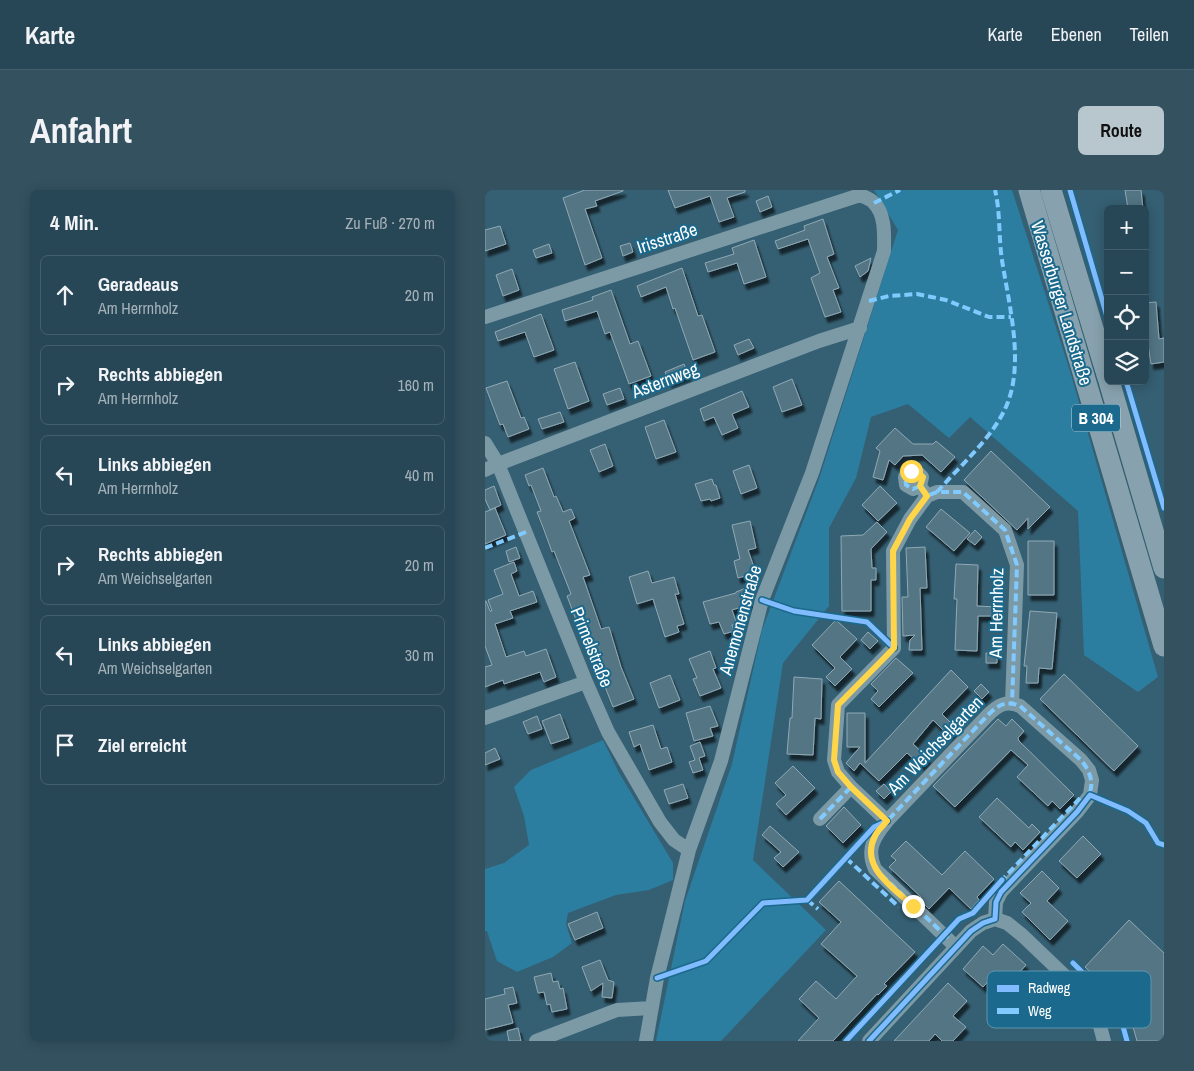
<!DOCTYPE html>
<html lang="de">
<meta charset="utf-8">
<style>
body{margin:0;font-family:"Archivo Narrow",sans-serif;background:#345160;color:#f1f3f6}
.controls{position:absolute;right:15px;top:15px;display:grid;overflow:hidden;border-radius:8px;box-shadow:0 2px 12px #0003}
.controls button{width:45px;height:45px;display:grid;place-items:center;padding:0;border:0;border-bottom:1px solid #445f6c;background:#284756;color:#f1f3f6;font:25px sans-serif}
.stop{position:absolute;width:15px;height:15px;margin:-11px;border:4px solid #ffd54a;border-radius:50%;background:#fff}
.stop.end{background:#ffd54a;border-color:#fff;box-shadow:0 1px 5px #0008}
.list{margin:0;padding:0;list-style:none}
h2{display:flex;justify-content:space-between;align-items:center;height:65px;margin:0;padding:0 20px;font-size:21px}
h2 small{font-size:16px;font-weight:400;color:#a5b2b9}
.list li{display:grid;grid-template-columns:32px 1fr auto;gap:15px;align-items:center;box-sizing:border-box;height:80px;margin:0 10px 10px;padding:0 10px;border:1px solid #445f6c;border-radius:8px}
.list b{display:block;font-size:19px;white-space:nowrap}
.list p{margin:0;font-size:16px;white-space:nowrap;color:#a5b2b9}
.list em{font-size:16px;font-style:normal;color:#a5b2b9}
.icon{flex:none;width:28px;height:28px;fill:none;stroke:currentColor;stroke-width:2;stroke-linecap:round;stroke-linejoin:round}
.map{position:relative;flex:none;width:679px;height:851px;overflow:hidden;border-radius:8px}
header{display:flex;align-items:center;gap:30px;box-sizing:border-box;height:70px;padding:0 25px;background:#284756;border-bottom:1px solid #445f6c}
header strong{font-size:24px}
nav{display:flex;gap:28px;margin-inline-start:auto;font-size:18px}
.intro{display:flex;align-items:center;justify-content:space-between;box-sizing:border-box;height:120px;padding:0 30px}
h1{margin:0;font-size:35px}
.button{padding:12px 22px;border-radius:8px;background:#b8c7ce;color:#111;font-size:18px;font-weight:700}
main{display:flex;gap:30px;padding:0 30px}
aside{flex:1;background:#284756;border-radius:8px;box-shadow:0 2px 12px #0003}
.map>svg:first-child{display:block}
</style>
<header>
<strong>Karte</strong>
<nav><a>Karte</a><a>Ebenen</a><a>Teilen</a></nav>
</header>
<div class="intro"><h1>Anfahrt</h1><a class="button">Route</a></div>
<main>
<aside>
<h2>4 Min.<small>Zu Fuß · 270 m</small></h2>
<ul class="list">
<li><svg class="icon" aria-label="ahead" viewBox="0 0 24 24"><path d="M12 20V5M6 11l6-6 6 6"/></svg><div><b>Geradeaus</b><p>Am Herrnholz</p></div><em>20 m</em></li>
<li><svg class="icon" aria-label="right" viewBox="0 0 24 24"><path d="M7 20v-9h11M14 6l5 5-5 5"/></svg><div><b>Rechts abbiegen</b><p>Am Herrnholz</p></div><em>160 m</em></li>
<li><svg class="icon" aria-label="left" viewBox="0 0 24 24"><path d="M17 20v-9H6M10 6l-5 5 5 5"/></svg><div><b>Links abbiegen</b><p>Am Herrnholz</p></div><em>40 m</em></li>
<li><svg class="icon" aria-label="right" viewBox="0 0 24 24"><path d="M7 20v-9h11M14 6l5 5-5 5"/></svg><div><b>Rechts abbiegen</b><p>Am Weichselgarten</p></div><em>20 m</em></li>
<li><svg class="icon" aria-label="left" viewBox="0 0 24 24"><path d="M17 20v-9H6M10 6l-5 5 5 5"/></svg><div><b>Links abbiegen</b><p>Am Weichselgarten</p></div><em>30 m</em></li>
<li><svg class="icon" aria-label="arrive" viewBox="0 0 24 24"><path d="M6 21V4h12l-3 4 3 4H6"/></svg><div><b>Ziel erreicht</b></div></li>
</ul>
</aside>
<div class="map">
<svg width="679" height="851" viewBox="0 0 679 851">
<defs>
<filter id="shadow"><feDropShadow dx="3" dy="5.5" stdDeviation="1" flood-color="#0009"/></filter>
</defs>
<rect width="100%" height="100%" fill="#355f72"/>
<path fill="#2c7ea1" d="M389,0H527L585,181L673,487L653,502L599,465L593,321L485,227L464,248L423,214L386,227L371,288L344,338V416L298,473L268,670L341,740L236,851H171L200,711L247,574L277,440L334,289L413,40Z
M118,550L133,581L188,673V690L164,700L131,705L83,723L81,734L87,753L68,767L32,782L12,771L2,741H0V679L19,673L44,655L39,626L29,597L46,580Z"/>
<path fill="#537584" stroke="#90a9b5" filter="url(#shadow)" d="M100,0H138V1L110,11L112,16L100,19L117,68L100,75L78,8Z
M183,0H260V2L242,8L249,27L234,32L225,6L190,18Z
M640,0H656L658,19H643Z
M283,6L287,17L275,22L271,11Z
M338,29L349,64L342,67L354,98L348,100L356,122L340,127L326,88L335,83L323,49L293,59L290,51L320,40L319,36Z
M15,36L21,54L0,61V40Z
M269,50L281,87L259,94L252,73L223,82L220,73L249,64L247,58Z
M145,53L148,62L138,66L135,56Z
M64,54L67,63L51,68L48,60Z
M386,68L383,81L375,87L370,76Z
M197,78L213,126L217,125L230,162L208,170L190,118L188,119L181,97L156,107L152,96Z
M27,79L34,100L18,106L11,85Z
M126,100L145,154L153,151L166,186L144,194L125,142L120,144L112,121L80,131L77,120L108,110L107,107Z
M671,112L674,149L679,148V172L666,174L660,135V113Z
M56,124L69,160L49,167L40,142L13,151L10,142Z
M264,149L269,158L253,165L249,155Z
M90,172L104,211L83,219L69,179Z
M199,174L203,185L184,192L180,182Z
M307,189L317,215L297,222L288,197Z
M22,191L36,228L39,227L44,239L23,247L18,234L15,235L1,198Z
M135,198L139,209L122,215L118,204Z
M257,201L264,217L247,224L253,238L237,245L229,227L219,231L215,219Z
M75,222L79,232L57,239L53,229Z
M179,230L191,262L171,269L160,237Z
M410,238L428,254H448L451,251L470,267L456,282L437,265L418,266L410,275L404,270L398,290L388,287L395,261L391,258Z
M120,254L128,276L114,282L105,260Z
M506,261L565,317L543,339V328L532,340L479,290Z
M264,275L272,298L256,304L248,281Z
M58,278L69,307L71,306L78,322L86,319L90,328L84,331L105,385L98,387L116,439L124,437L136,477L149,509L128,517L113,479L98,428L91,430L82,406L86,404L69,361L67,362L59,340L52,322L56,321L46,295L44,296L40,285Z
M227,289L229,295H231L235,308L226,311L225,309L216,311L210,294Z
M9,296L16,315L5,320L0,309V300Z
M395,296L412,313L393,331L377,315Z
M10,318L21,345L0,354V322Z
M456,319L485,343L469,361L441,337Z
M265,331L271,358L263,360L271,383L253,388L249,371L255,369L247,335Z
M392,332L402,342L386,359L387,378H391V390H386V421H357L356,346L378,345Z
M490,340L497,347L490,355L482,349Z
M543,351H569V405H543Z
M31,357L35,368L24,372L21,361Z
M440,357L442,398H435L437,460H424L425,450L430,445L418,446L417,407H423L421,358Z
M29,372L32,381L26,384L34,406L48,401L52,412L25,421L28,428L10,434L21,467L39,461L41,466L61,459L71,487L59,492L55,482L19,494L18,490L0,497V477L7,475L0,456V411H1L5,421H7L3,410L18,404L9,380Z
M471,374L493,375L492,416L512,417V426H493L492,461L470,460L472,409H469Z
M163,381L167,393L189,387L194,404H190L199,434L192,436L194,442L180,447L168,409L152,414L144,387Z
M261,398L266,414L247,420L252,434L247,435L249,441L239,444L234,432L225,434L218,412L251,403V402Z
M545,421L572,423L567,479L554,478L553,493H541L542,476H539Z
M351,430L372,449L355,467L367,479L350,496L341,487L350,478L327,455Z
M383,442L393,451L385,459L376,450Z
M225,461L231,478L228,479L236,498L215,506L208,489L212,488L204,469Z
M501,463L512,464V473H501Z
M411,468L428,483L394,517L386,509L393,501L386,494Z
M466,480L483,497L457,524L471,538L463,545L448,530L428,554L443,568L436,575L422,563L394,591L375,573L369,581L361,573L375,557H362V523H380V573Z
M579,484L653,556L629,581L555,509Z
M185,485L195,510L174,518L165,493Z
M309,487L337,489L336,529L330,528L328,565L302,564L305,528H307Z
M496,494L504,502L497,509L489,501Z
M225,516L233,536L225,538L228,546L209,551L201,523Z
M75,524L84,548L66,554L57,531Z
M52,526L57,539L43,544L38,532Z
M513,529L521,536L527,529L539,541L533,548L534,551L589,605L575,619L567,611L563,616L532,587L543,575L526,560L470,617L448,596Z
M168,535L176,559L182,557L187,572L164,580L155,554L149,557L144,542Z
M215,552L220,566L214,568L218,580L208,583L204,572L210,570L205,556Z
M10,558L15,569L0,575V563Z
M308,576L330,598L301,625L291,614L301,605L290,593Z
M198,594L203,608L184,614L179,600Z
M399,594L406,602L399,609L391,601Z
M512,608L544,638L547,634L555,642L538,660L530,652L526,657L494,627Z
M359,617L376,635L358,653L341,636Z
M285,636L314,662L298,677L289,668L296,662L277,645Z
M598,646L616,664L592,688L574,671Z
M421,651L457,685L480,661L509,689L492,707L494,710L486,719L464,698L444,719L434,709L436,707L404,677L411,670L406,666Z
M557,681L574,698L562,711L583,731L565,750L537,722L546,713L535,703Z
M354,691L430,762L399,794L402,796L393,805L392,804L348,851H313L334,828L314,809L331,791L351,809L372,786L336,754L356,732L334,712Z
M112,722L118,738L90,750L83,734Z
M644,730L679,763V851H652L644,823L636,810L600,777Z
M518,754L541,775L523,795L510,784L498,797L478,779L498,756L508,765Z
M115,770L123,790L129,792L127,808L117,807L118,793L106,801L97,777Z
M66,783L68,792L73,791L75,799L78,798L82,819L67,822L65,814L62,815L59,802L53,803L49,787Z
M463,793L482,811L468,826L481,837L468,851H457L450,844L444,851H409Z
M28,797L32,813L23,815L28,833L0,840V809L20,804L19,799Z
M33,838L36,851H24L22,841Z"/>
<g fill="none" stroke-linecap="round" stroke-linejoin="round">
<path stroke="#7c9aa6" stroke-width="14" d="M0,127L375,5C379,7 386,9 389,13C401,25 399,46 399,61L327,283L277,410L236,571L204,660L172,788L161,851
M0,253L13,274L101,492L123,542L175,632L189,650L204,660
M0,280L13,274L334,151L375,138
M435,296L428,299L421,295L420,287L426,281L432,282L437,287L435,296L442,306
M0,528L101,492
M335,629L366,597
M402,631L366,597L353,582L349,570L353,515L409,458L408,361L425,329L442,306L452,302H478L520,340L532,375L527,513
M471,757L390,679C381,659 389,647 402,631L503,525C513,515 521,510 535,516L596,570L604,580L607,590L605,605L592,622L516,702L511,712L510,729
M51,851L132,820L166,818
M384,851L486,741L498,733L510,729L522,733L537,745L602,807L613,829L619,851"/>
<path stroke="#87a2ae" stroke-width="21" d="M544,0L679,456
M566,0L623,188
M624,191L679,378"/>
<path stroke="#80caff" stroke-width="4" stroke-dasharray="8 4" stroke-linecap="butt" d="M389,13L415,0
M384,111L404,106L432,104L461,110L504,127H526
M435,296L428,299L421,295L420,287L426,281L432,282L437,287L435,296L442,306
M452,302C474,277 506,249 520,219C540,177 525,120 518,76C513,51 516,24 510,0
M0,358L41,342
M335,629L366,597
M400,632L402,631L366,597L353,582L349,570L353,515L409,458L408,361L425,329L442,306L452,302H478L520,340L532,375L527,513
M361,668L414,717
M515,692L596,607
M322,710L333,719
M463,748L390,679C381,659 389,647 402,631L503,525C513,515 521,510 535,516L596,570C605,581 610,593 603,607"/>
<g stroke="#1b698c" stroke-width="8">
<path id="cycleway" d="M585,0L623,130
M641,191L679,318
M277,410L309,421L382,432L409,458
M588,773L633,818L642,851
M172,788L221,771L278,713L322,710L389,637L402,631
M361,851L474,729L488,723L517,690
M384,851L486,741L498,733L510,729L511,712L516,702L592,622L605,605L643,621L661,633L673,653L679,655"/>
</g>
<use href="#cycleway" stroke="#80bcff" stroke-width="5"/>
</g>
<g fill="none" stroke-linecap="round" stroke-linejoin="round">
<path stroke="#ffd54a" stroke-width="6" d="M426,281L432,282L438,287L435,296L442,306L425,329L408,361L409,458L353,515L349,570L353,582L366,597L402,631C398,636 392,641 390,646C374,677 409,698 428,716"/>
</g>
<g text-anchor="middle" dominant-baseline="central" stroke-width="4" stroke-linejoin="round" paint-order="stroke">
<rect fill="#1b698c" stroke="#bbd2dc" stroke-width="1" x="587" y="214.5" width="48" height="27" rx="4"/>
<g font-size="16" font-weight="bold" fill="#fff">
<text x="611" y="228">B 304</text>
</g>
<g font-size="18" fill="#fff" stroke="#1b698c">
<text transform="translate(182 48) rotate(-18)">Irisstraße</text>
<text transform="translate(577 113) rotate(73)">Wasserburger Landstraße</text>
<text transform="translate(180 190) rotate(-21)">Asternweg</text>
<text transform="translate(511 423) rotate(-89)">Am Herrnholz</text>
<text transform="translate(255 430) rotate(-74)">Anemonenstraße</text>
<text transform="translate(107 457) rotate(68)">Primelstraße</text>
<text transform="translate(450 555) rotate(-46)">Am Weichselgarten</text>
</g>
</g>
<rect x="502" y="781" width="164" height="57" rx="8" fill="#1b698c" stroke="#5f96ae" stroke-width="1"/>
<rect x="512" y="795" width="22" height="7" fill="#80bcff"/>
<rect x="512" y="818" width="22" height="6" fill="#80caff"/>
<g font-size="14" fill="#fff">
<text x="543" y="803">Radweg</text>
<text x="543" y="826">Weg</text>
</g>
</svg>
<div class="controls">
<button>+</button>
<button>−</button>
<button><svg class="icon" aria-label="locate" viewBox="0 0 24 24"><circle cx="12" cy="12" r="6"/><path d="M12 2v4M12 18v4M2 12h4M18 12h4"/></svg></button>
<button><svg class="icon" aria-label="layers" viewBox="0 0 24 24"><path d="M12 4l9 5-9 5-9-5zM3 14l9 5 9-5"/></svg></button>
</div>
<div class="stop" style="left:426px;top:281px"></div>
<div class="stop end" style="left:428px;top:716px"></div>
</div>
</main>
